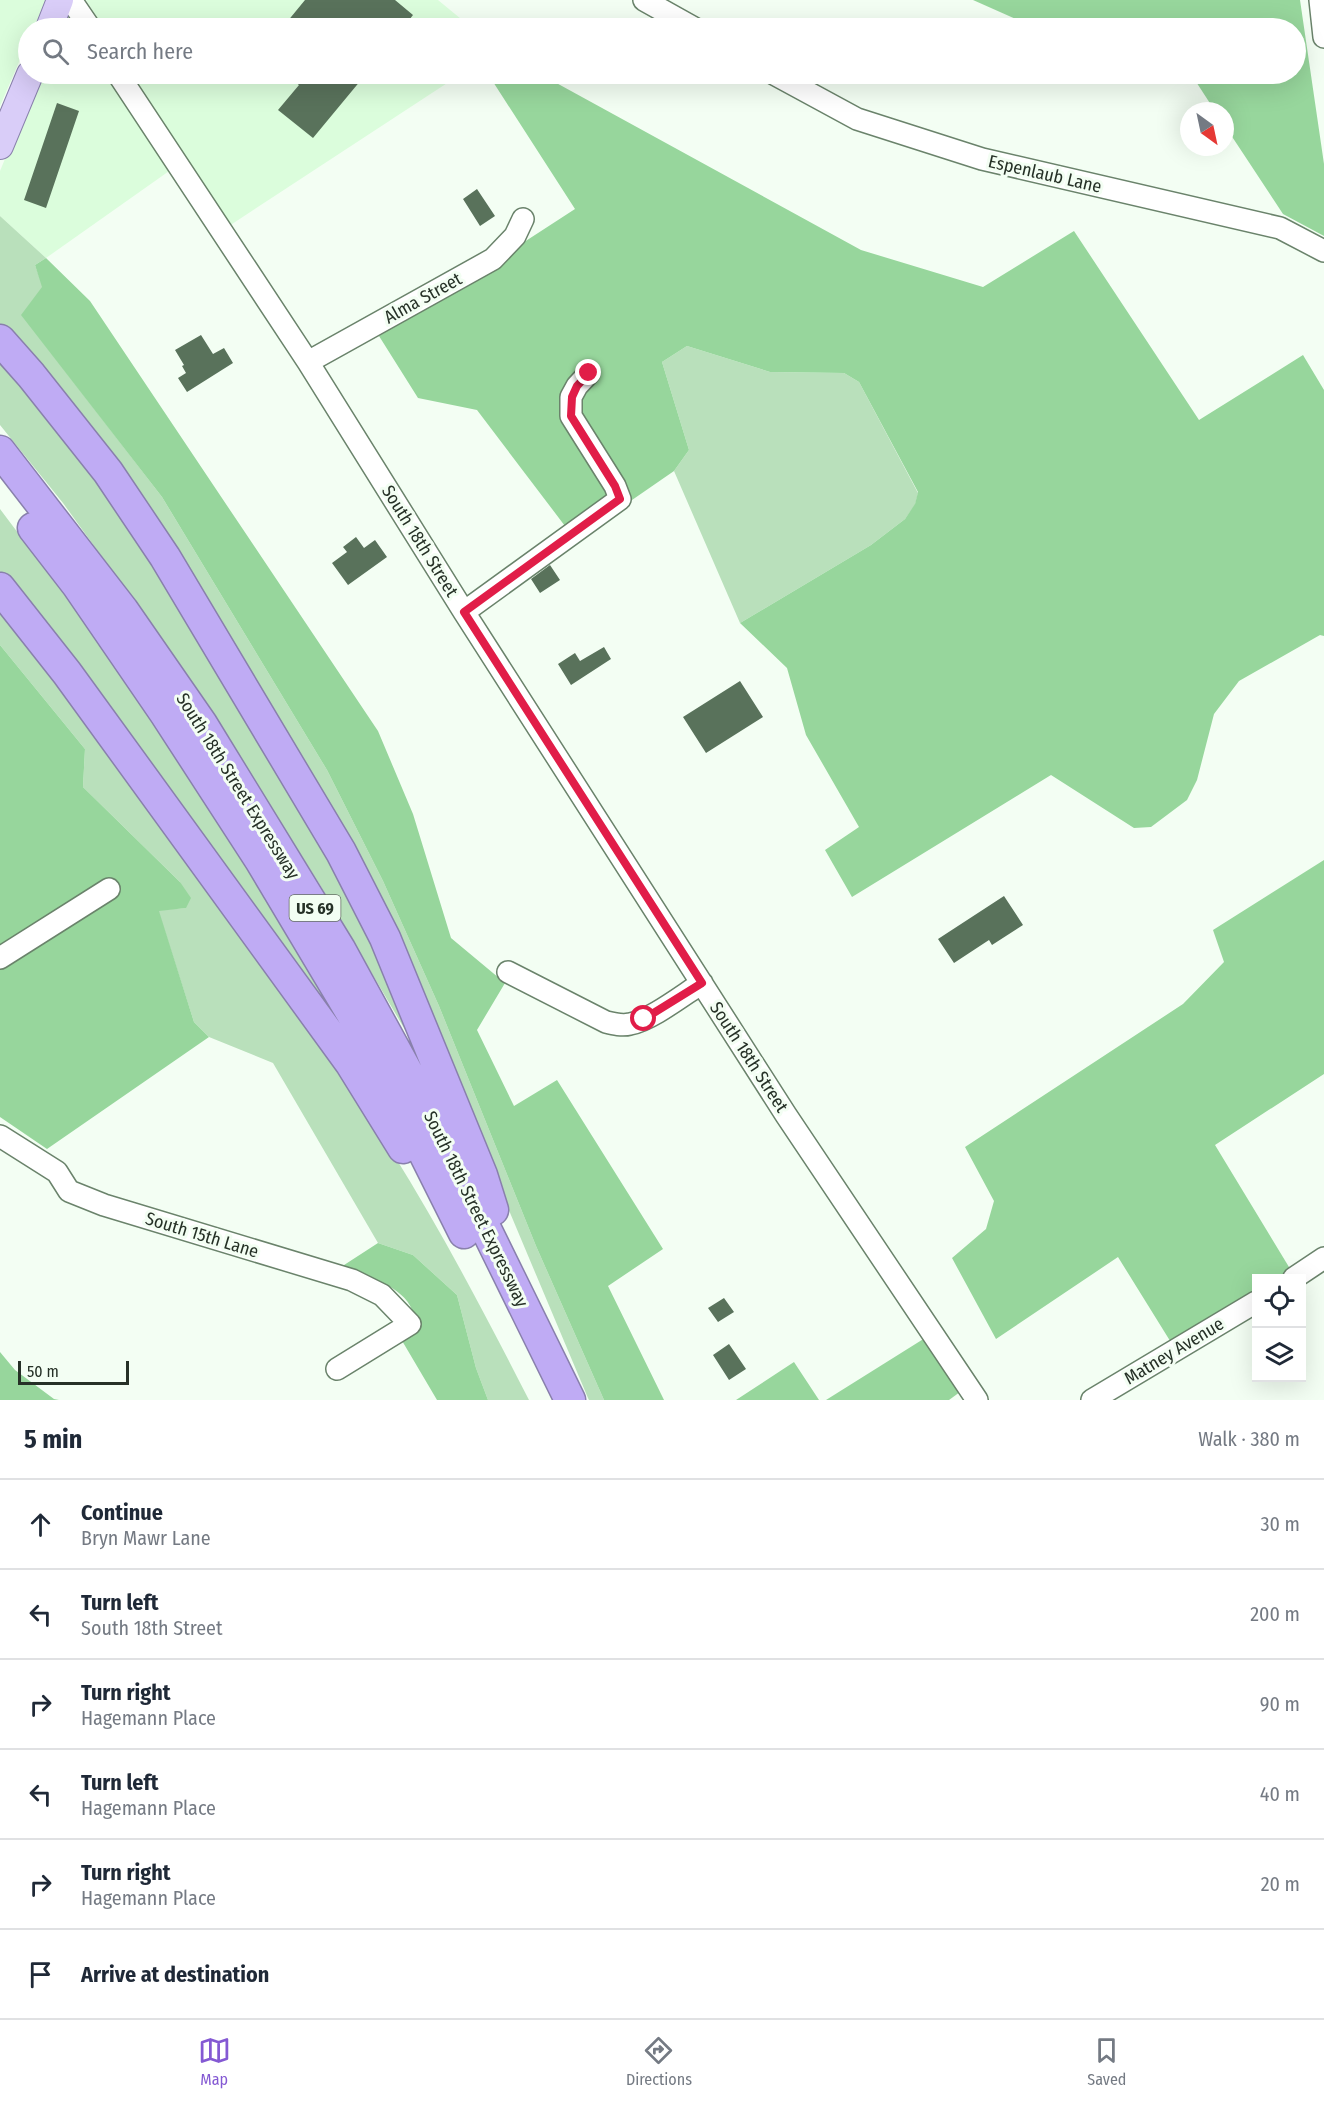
<!DOCTYPE html>
<meta charset="utf-8">
<style>
body{margin:0;font-family:"Fira Sans Condensed",sans-serif;background:#f2f2f3;color:#1f2937}
.controls{position:absolute;right:18px;bottom:18px;display:grid;overflow:hidden;border-radius:0px;box-shadow:0 6px 24px #0002}
.controls button{width:54px;height:54px;display:grid;place-items:center;padding:0;border:0;border-bottom:2px solid #e0e1e3;background:#fff;color:#1f2937;font:30px sans-serif}
.compass{position:absolute;left:1180px;top:102px;width:54px;height:54px;border-radius:50%;background:#fff;box-shadow:0 6px 24px #0002;rotate:147deg}
.scale{position:absolute;left:18px;bottom:15px;width:111px;box-sizing:border-box;padding-left:6px;border:3px solid #263127;border-top:0;font-size:16px;line-height:21px;white-space:nowrap;color:#263127;-webkit-text-stroke:4px #f3fef3;paint-order:stroke}
.stop{position:absolute;width:18px;height:18px;margin:-14px;border:4px solid #e11d48;border-radius:50%;background:#fff}
.stop.end{background:#e11d48;border-color:#fff;box-shadow:0 2px 6px #0008}
.list{margin:0;padding:0;list-style:none}
h2{display:flex;justify-content:space-between;align-items:center;height:78px;margin:0;padding:0 24px;font-size:26px}
h2 small{font-size:20px;font-weight:400;color:#747a83}
.list li{display:grid;grid-template-columns:39px 1fr auto;gap:18px;align-items:center;box-sizing:border-box;height:90px;padding:0 24px;border-top:2px solid #e0e1e3}
.list b{display:block;font-size:22px;white-space:nowrap}
.list p{margin:0;font-size:20px;white-space:nowrap;color:#747a83}
.list em{font-size:20px;font-style:normal;color:#747a83}
.icon{flex:none;width:33px;height:33px;fill:none;stroke:currentColor;stroke-width:2;stroke-linecap:round;stroke-linejoin:round}
.map{position:relative;flex:none;width:1324px;height:1400px;overflow:hidden}
.search{position:absolute;background:#fff;box-shadow:0 6px 24px #0002;left:18px;right:18px;top:18px;height:66px;display:flex;align-items:center;gap:15px;box-sizing:border-box;padding:0 21px;border-radius:33px;color:#747a83;font-size:22px}
.sheet{height:618px;background:#fff}
nav{display:flex;justify-content:space-around;align-items:center;box-sizing:border-box;height:84px;border-top:2px solid #e0e1e3;background:#fff;font-size:16px;color:#747a83}
nav a{display:grid;justify-items:center;gap:3px}
nav .on{color:#8459d3}
.map>svg:first-child{display:block}
</style>
<div class="map">
<svg width="1324" height="1400" viewBox="0 0 1324 1400">
<rect width="100%" height="100%" fill="#f3fef3"/>
<path fill="#dbfddc" d="M0,0H47L34,28H28V41L0,106Z
M86,0H438L472,28H104Z
M40,74H111L172,169L46,258L0,216V171Z
M132,74H461L229,226Z"/>
<path fill="#b9e0bb" d="M0,216L46,258L35,265L43,287L22,315L162,497L327,770L383,881L439,1006L536,1246L604,1400H589L588,1398L390,928L54,388L0,324Z
M687,346L770,372L844,373L859,382L918,493L915,505L905,519L871,545L740,623L674,471L689,450L662,362Z
M0,351L110,489L346,874L428,1069L320,885L206,704L170,651L63,503L0,425Z
M0,509L106,650L282,920L350,1041L0,579Z
M0,607C133,786 273,963 392,1152C442,1232 486,1316 529,1400H488L476,1368L457,1295L413,1255L378,1243L273,1063L209,1037L194,1022L158,910L186,908L180,882L83,787L85,749L0,645Z"/>
<path fill="#97d69c" d="M973,0H1300L1324,164V236L1283,214L1225,126V111H1215L1191,74H1296V28H1036Z
M488,74H540L861,250L983,287L1074,231L1199,420L1303,355L1324,390V636L1320,635L1239,681L1214,714L1197,780L1187,800L1151,827L1134,828L1051,775L852,897L825,850L859,827L806,735L787,668L740,623L871,545L905,519L915,504L918,492L859,382L844,373L770,372L687,346L662,362L689,450L674,471L577,538L568,530L477,410L418,398L379,336L575,209Z
M46,258L90,301L378,731L413,814L451,938L505,983L477,1030L514,1106L557,1080L663,1249L608,1286L664,1400H604L536,1246L439,1006L383,881L327,770L162,497L21,315L42,287L35,265Z
M0,645L85,749L83,787L180,882L191,898L186,908L159,911L194,1022L209,1037L47,1149L0,1117Z
M1324,860V1074L1215,1145L1292,1272L1281,1278H1256V1293L1172,1344L1118,1257L996,1339L952,1258L986,1229L994,1201L965,1147L1183,1004L1224,962L1213,930Z
M378,1243L413,1255L457,1295L476,1368L488,1400H437L401,1339L414,1315C406,1285 366,1277 341,1267Z
M925,1338L960,1392L949,1400H826Z
M0,1352L15,1370L54,1399L59,1400H0Z
M794,1362L819,1400H736Z"/>
<path fill="#59725b" d="M305,0H395L413,15L403,28H282Z
M285,74H366L313,138L278,110L299,85Z
M57,103L79,111L46,208L24,200Z
M477,189L495,216L480,226L463,199Z
M201,335L213,354L224,348L233,363L187,392L178,378L186,373L182,366L184,365L175,350Z
M356,537L364,548L375,540L387,557L348,585L332,563L347,552L343,547Z
M550,565L560,580L540,593L531,579Z
M604,647L611,659L571,685L558,664L575,653L580,661Z
M740,681L763,717L706,753L683,717Z
M1004,896L1023,925L992,945L989,940L954,963L938,939Z
M724,1298L734,1312L718,1322L708,1308Z
M729,1344L746,1369L729,1380L713,1355Z"/>
<g fill="none" stroke-linecap="round" stroke-linejoin="round">
<g stroke="#6a836b" stroke-width="24">
<path id="minor" d="M71,0L90,28
M644,0L694,28
M1320,0L1324,37
M118,74L308,362L464,612L786,1115L977,1400
M774,74L857,119L982,159L1280,228L1324,251
M308,362L493,259L515,236L523,219
M464,612L620,499L615,486L571,416V397L577,386L589,373
M0,958L109,889
M508,972L606,1022C614,1024 622,1026 630,1024C651,1020 683,995 702,983
M0,1136L57,1172L69,1191L104,1205L352,1280L382,1295L410,1324L337,1369
M1294,1278L1324,1258
M1092,1400L1256,1302"/>
</g>
<g stroke="#8980ac" stroke-width="28">
<path id="major" d="M49,28L60,0
M0,146L30,74"/>
</g>
<g stroke="#8980ac" stroke-width="33">
<path id="highway" d="M0,340L31,375L108,472L165,557L341,852L385,938L482,1175L493,1210
M0,451L123,610L202,724L340,949L420,1095L570,1400
M33,528L77,585L166,715L260,860L368,1041L464,1233
M0,588L67,673L351,1064L403,1148"/>
</g>
<use href="#minor" stroke="#fff" stroke-width="21"/>
<use href="#major" stroke="#d9cdf8" stroke-width="26"/>
<use href="#highway" stroke="#bfabf4" stroke-width="30"/>
</g>
<g fill="none" stroke-linecap="round" stroke-linejoin="round">
<path stroke="#e11d48" stroke-width="8" d="M589,373L577,386L572,397L571,416L615,486L620,499L464,612L702,983L644,1019"/>
</g>
<g text-anchor="middle" dominant-baseline="central" stroke-width="6" stroke-linejoin="round" paint-order="stroke">
<rect fill="#f3fef3" stroke="#646e64" stroke-width="1.5" x="289.5" y="895" width="51" height="26" rx="4.5"/>
<g font-size="16" font-weight="bold" fill="#263127">
<text x="315" y="908">US 69</text>
</g>
<g font-size="18" fill="#263127" stroke="#f3fef3">
<text transform="translate(1045 174) rotate(13)">Espenlaub Lane</text>
<text transform="translate(423 298) rotate(-29)">Alma Street</text>
<text transform="translate(420 541) rotate(58)">South 18th Street</text>
<text transform="translate(238 786) rotate(58)">South 18th Street Expressway</text>
<text transform="translate(749 1057) rotate(57)">South 18th Street</text>
<text transform="translate(476 1209) rotate(64)">South 18th Street Expressway</text>
<text transform="translate(202 1235) rotate(17)">South 15th Lane</text>
<text transform="translate(1174 1351) rotate(-31)">Matney Avenue</text>
</g>
</g>
</svg>
<div class="controls">
<button><svg class="icon" aria-label="locate" viewBox="0 0 24 24"><circle cx="12" cy="12" r="6"/><path d="M12 2v4M12 18v4M2 12h4M18 12h4"/></svg></button>
<button><svg class="icon" aria-label="layers" viewBox="0 0 24 24"><path d="M12 4l9 5-9 5-9-5zM3 14l9 5 9-5"/></svg></button>
</div>
<svg class="compass" viewBox="-18 -18 36 36"><path d="M0-13l5 13h-10z" fill="#e53935"/><path d="M0 13l5-13h-10z" fill="#747a83"/></svg>
<div class="scale">50 m</div>
<div class="stop" style="left:644px;top:1019px"></div>
<div class="stop end" style="left:589px;top:373px"></div>
<div class="search"><svg class="icon" aria-label="search" viewBox="0 0 24 24"><circle cx="10" cy="10" r="6"/><path d="M15 15l6 6"/></svg>Search here</div>
</div>
<section class="sheet">
<h2>5 min<small>Walk · 380 m</small></h2>
<ul class="list">
<li><svg class="icon" aria-label="ahead" viewBox="0 0 24 24"><path d="M12 20V5M6 11l6-6 6 6"/></svg><div><b>Continue</b><p>Bryn Mawr Lane</p></div><em>30 m</em></li>
<li><svg class="icon" aria-label="left" viewBox="0 0 24 24"><path d="M17 20v-9H6M10 6l-5 5 5 5"/></svg><div><b>Turn left</b><p>South 18th Street</p></div><em>200 m</em></li>
<li><svg class="icon" aria-label="right" viewBox="0 0 24 24"><path d="M7 20v-9h11M14 6l5 5-5 5"/></svg><div><b>Turn right</b><p>Hagemann Place</p></div><em>90 m</em></li>
<li><svg class="icon" aria-label="left" viewBox="0 0 24 24"><path d="M17 20v-9H6M10 6l-5 5 5 5"/></svg><div><b>Turn left</b><p>Hagemann Place</p></div><em>40 m</em></li>
<li><svg class="icon" aria-label="right" viewBox="0 0 24 24"><path d="M7 20v-9h11M14 6l5 5-5 5"/></svg><div><b>Turn right</b><p>Hagemann Place</p></div><em>20 m</em></li>
<li><svg class="icon" aria-label="arrive" viewBox="0 0 24 24"><path d="M6 21V4h12l-3 4 3 4H6"/></svg><div><b>Arrive at destination</b></div></li>
</ul>
</section>
<nav>
<a class="on"><svg class="icon" aria-label="map" viewBox="0 0 24 24"><path d="M3 6l6-2 6 2 6-2v14l-6 2-6-2-6 2zM9 4v14M15 6v14"/></svg>Map</a>
<a><svg class="icon" aria-label="directions" viewBox="0 0 24 24"><path d="M12 3l9 9-9 9-9-9zM9 14v-3h6M13 9l2 2-2 2"/></svg>Directions</a>
<a><svg class="icon" aria-label="saved" viewBox="0 0 24 24"><path d="M7 4h10v16l-5-4-5 4z"/></svg>Saved</a>
</nav>
